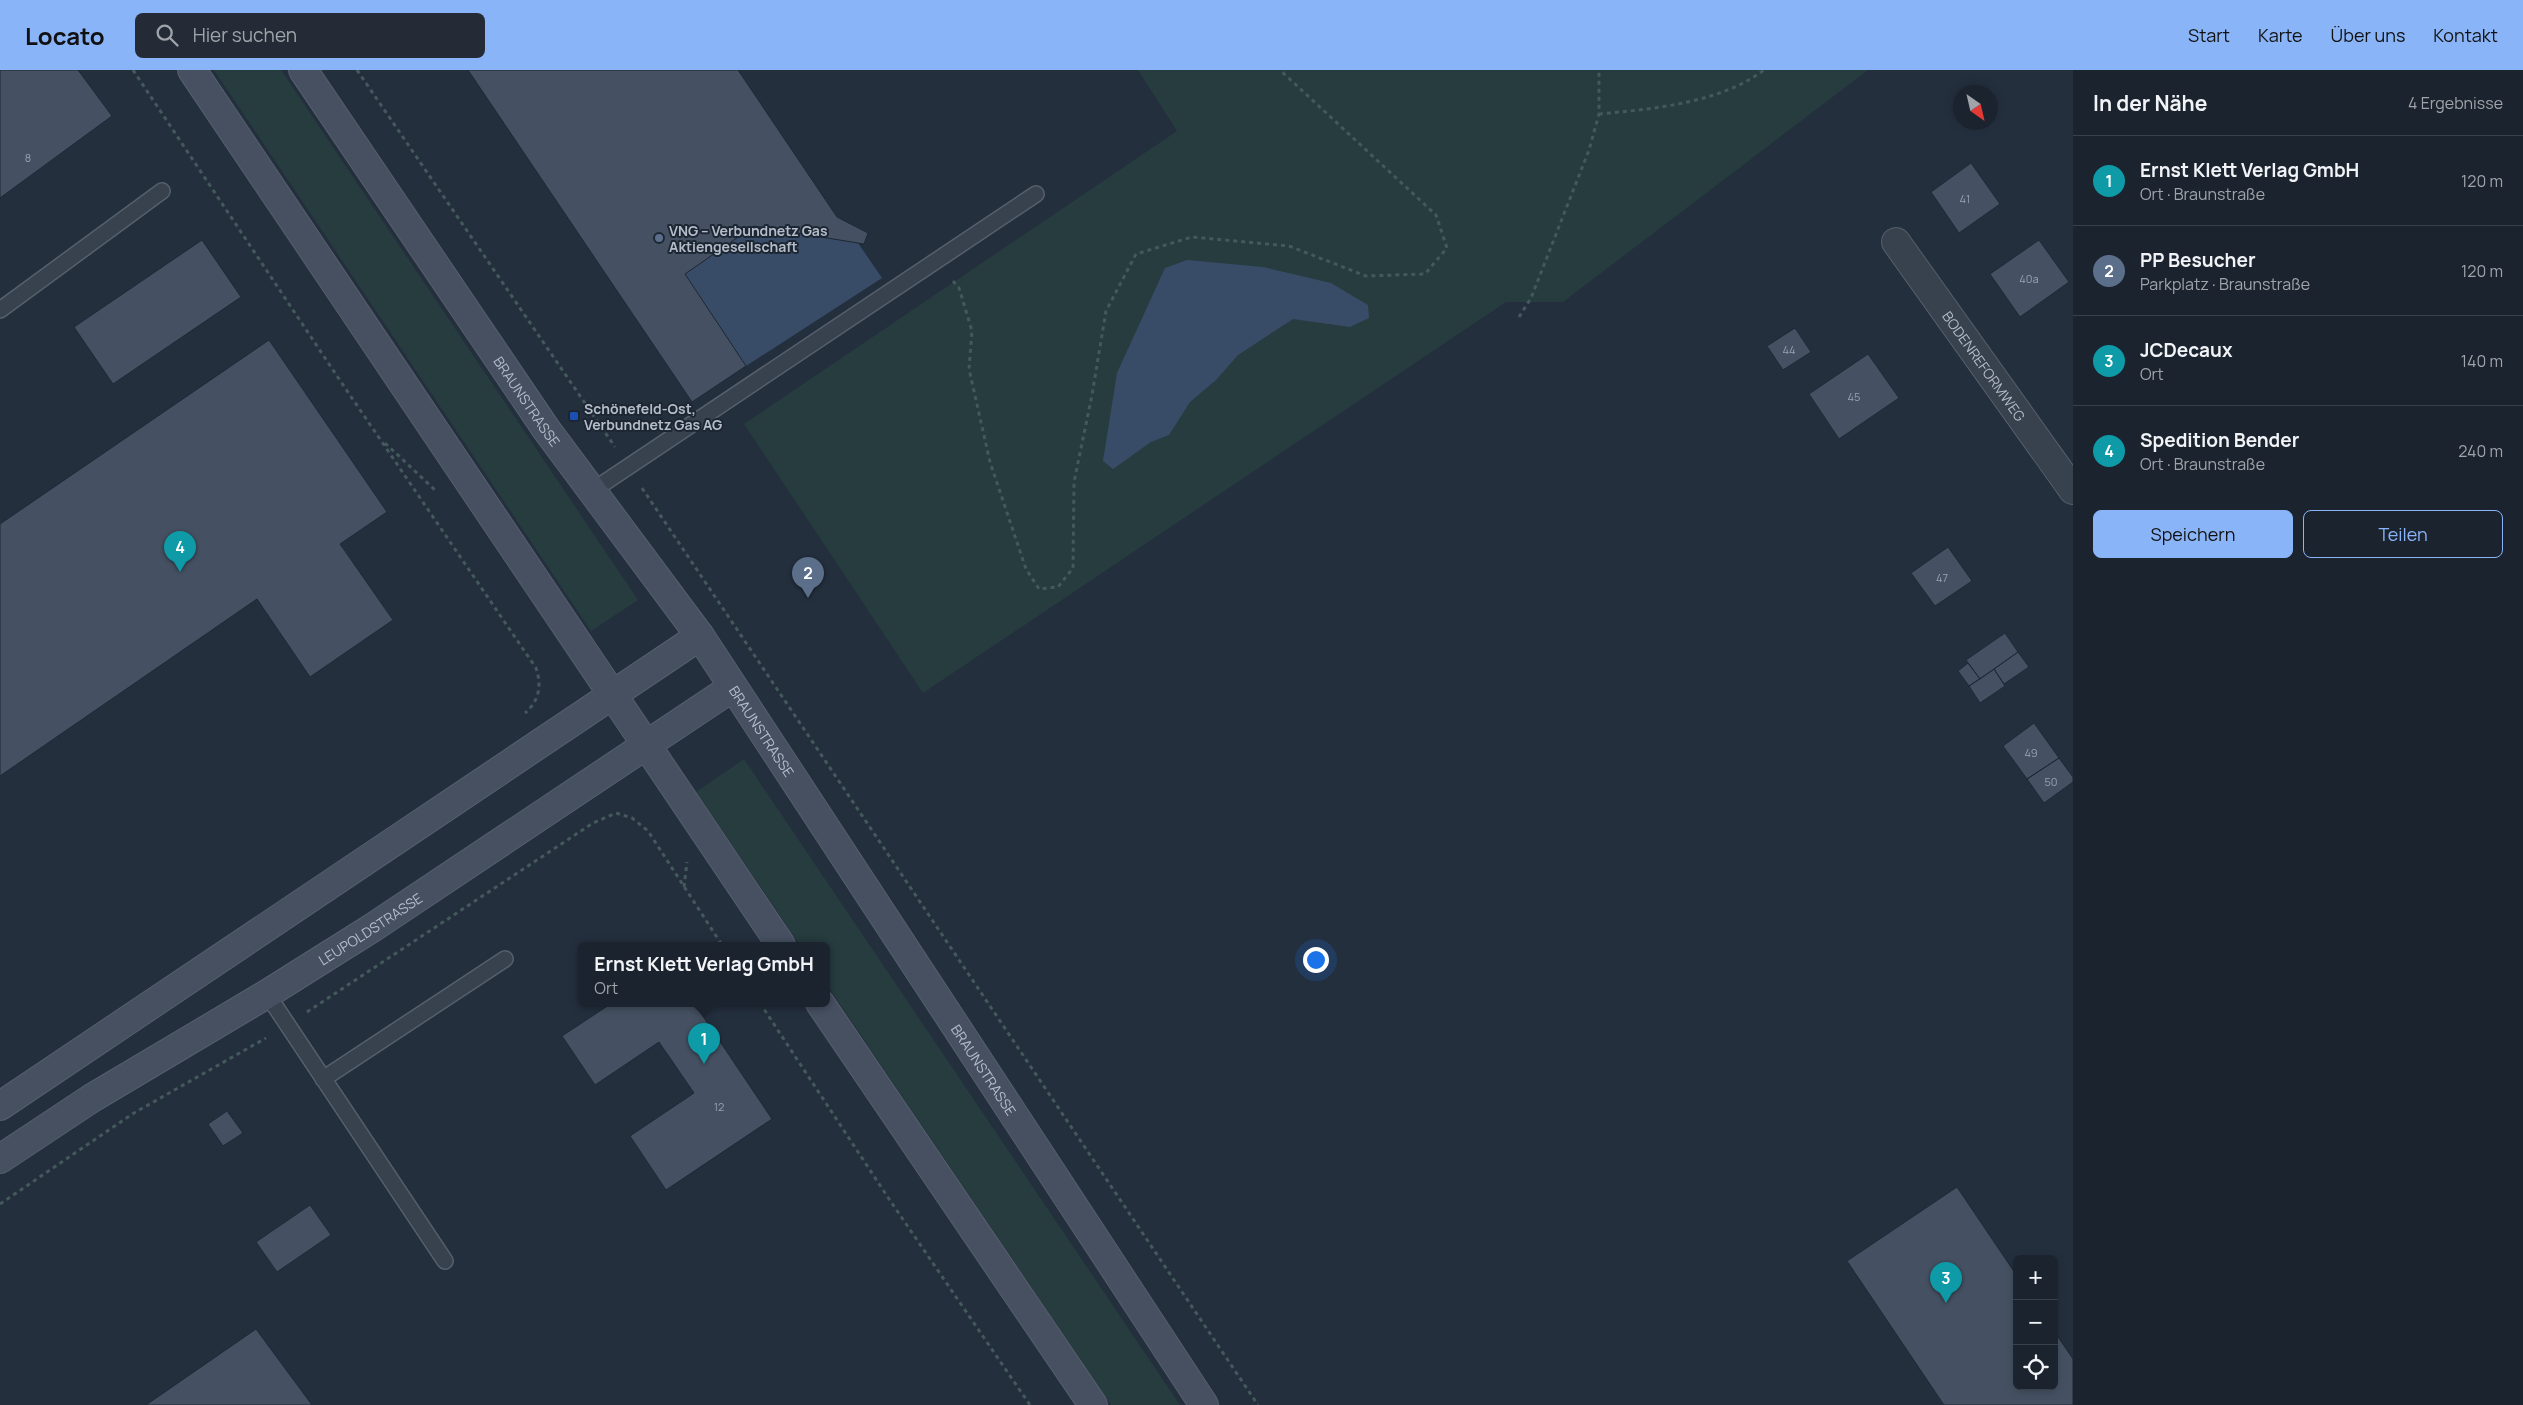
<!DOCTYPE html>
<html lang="de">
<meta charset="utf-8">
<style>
body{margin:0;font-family:Manrope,sans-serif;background:#242b36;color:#f1f3f6}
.controls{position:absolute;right:15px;bottom:15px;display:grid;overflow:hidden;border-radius:8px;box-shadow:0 2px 8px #0003}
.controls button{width:45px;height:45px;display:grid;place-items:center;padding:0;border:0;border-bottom:1px solid #39404a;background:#1b232e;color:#f1f3f6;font:25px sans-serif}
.compass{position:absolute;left:1953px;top:15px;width:45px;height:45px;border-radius:50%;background:#1b232e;box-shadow:0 2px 8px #0003;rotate:146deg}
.you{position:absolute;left:1315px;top:889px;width:18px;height:18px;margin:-12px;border:4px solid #fff;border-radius:50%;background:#1a73e8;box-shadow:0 0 0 8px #1a73e833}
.badge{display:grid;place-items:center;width:32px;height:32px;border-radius:50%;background:#8ab4f8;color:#fff;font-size:16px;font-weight:700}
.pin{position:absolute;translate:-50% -41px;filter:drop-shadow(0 1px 2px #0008)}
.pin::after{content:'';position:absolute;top:26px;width:18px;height:15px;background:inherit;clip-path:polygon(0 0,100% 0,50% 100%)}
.popup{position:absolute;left:578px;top:872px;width:252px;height:65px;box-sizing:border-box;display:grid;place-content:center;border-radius:8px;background:#1b232e;filter:drop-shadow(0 1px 4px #0005);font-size:16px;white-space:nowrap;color:#a0a4aa}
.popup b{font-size:19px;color:#f1f3f6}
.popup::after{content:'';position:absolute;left:50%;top:100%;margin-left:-10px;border:10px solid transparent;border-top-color:#1b232e}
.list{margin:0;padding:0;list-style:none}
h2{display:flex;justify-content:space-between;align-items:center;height:65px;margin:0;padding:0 20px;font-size:21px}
h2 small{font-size:16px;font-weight:400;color:#a0a4aa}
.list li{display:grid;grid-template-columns:32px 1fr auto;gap:15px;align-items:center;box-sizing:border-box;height:90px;padding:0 20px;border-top:1px solid #39404a}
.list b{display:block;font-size:19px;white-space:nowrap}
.list p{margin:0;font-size:16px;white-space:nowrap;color:#a0a4aa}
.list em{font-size:16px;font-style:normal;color:#a0a4aa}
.actions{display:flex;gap:10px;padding:15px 20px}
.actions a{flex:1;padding:11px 0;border:1px solid #8ab4f8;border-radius:8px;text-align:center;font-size:18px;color:#8ab4f8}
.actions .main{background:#8ab4f8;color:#111}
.icon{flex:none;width:28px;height:28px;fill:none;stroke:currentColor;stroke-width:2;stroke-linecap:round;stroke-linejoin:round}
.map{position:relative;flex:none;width:2073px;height:1335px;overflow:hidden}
header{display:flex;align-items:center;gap:30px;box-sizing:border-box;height:70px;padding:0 25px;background:#8ab4f8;color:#111}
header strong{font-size:24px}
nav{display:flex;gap:28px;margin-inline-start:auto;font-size:18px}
.search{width:350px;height:45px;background:#242b36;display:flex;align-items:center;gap:12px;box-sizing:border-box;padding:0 18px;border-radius:8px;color:#a0a4aa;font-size:19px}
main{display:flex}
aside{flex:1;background:#1b232e}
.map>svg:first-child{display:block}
</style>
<header>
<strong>Locato</strong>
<div class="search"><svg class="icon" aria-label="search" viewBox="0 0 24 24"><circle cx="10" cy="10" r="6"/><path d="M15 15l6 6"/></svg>Hier suchen</div>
<nav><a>Start</a><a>Karte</a><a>Über uns</a><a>Kontakt</a></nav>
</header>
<main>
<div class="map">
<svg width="2073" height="1335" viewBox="0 0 2073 1335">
<rect width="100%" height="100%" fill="#242f3e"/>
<path fill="#263c3f" d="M214,0H281L638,530L591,561Z
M1138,0H1868L1563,232H1506L923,623L744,354L1177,61Z
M744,689L1180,1335H1111L827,915L826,875H800L696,722Z"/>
<path fill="#394c67" d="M754,156L858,173L882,208L746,296L685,204Z
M1187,190L1263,197L1331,213L1368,235L1369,248L1350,257L1293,249L1238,285L1216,310L1190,332L1169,365L1151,372L1113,399L1103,391L1117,303L1165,198Z"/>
<path fill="#455162" stroke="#1f2835" d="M0,0H78L112,46L0,128Z
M468,0H738L837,147L868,163L864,174L754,156L685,204L746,296L692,332Z
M1971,93L2000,134L1959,163L1931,122Z
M202,170L241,227L113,314L74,257Z
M2039,170L2069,212L2020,247L1990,204Z
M1795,258L1811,282L1783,300L1767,276Z
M269,270L387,442L340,474L393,550L310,607L257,529L0,706V454Z
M1868,284L1899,328L1839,369L1809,324Z
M1948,477L1972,511L1935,536L1911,503Z
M2005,563L2018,582L1980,609L1966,590Z
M2018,582L2029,597L2004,614L1994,599Z
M1968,593L1980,609L1969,616L1958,601Z
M1994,599L2005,616L1980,633L1969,616Z
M2034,653L2059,688L2027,709L2003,676Z
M2059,688L2073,707V712L2044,733L2027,709Z
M612,933H694L772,1049L666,1120L630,1066L694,1023L659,972L595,1015L562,966Z
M227,1041L243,1063L223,1076L208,1054Z
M1957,1117L2017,1206V1316H2054V1261L2073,1289V1335H1944L1847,1191Z
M310,1135L331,1165L277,1202L256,1172Z
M256,1259L312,1335H146Z"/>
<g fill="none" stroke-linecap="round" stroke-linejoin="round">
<g stroke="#565f6c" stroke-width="18">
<path id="lane" d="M0,240L162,121
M592,421L1036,124
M267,924L445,1191
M323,1009L505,889"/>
</g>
<g stroke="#565f6c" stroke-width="30">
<g id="street">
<path id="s1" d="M1896,172L2073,420"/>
</g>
</g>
<g stroke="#565f6c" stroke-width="30">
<g id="secondary">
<path d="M192,0L781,875"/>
<path id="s2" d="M303,0L546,359L700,566L1204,1335"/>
<path d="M820,933L1093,1335"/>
<path d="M0,1036L700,566"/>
<path id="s3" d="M0,1089L92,1028L267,924L372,858L733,617"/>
</g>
</g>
<path stroke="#44595c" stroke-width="3" stroke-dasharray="4 4" stroke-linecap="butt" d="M133,0L339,309L536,598C542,616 539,631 525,643
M357,0L615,377
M1599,44C1653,39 1720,33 1764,0
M953,211L959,218L972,261L969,299L990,392L1026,499L1039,519L1058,517L1073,498L1074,412L1092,325L1106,241L1136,184L1192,167L1289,176L1366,206L1425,204L1447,178L1436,145L1280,0
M1519,247L1531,228L1589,80L1599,44V0
M385,373L435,420
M642,418L1258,1335
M684,817L687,792
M760,933L889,1129L1030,1335
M307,942L593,753L616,743L632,748L648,761L722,875
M0,1134L134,1043L266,968"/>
<use href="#lane" stroke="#38414e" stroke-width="15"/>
<use href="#street" stroke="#38414e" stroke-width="28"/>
<use href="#secondary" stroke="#465061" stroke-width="28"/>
</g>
<circle fill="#5c6f8a" stroke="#1d2633" stroke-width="2" cx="659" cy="168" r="5"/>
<rect fill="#1a4fb4" stroke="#1d2633" stroke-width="2" x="569" y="341" width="10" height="10" rx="2.5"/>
<g text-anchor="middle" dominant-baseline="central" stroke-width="4" stroke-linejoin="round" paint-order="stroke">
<g font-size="11" fill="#98a1af">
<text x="28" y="87">8</text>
<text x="1965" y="128">41</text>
<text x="2029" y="208">40a</text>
<text x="1789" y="279">44</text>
<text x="1854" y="326">45</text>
<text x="1942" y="507">47</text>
<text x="2031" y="682">49</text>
<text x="2051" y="711">50</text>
<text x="719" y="1036">12</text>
</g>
<g font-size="14" font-weight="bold" fill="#b4bcc9" stroke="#1d2633" text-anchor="start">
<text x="669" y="160">VNG – Verbundnetz Gas<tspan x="669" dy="16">Aktiengesellschaft</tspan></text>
<text x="584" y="338">Schönefeld-Ost,<tspan x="584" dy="16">Verbundnetz Gas AG</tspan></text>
</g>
<g font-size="14" fill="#b4bcc9" stroke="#1d2633">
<text stroke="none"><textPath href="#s1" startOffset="152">BODENREFORMWEG</textPath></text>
<text stroke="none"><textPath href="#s2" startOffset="400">BRAUNSTRASSE</textPath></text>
<text stroke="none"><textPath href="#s2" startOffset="805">BRAUNSTRASSE</textPath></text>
<text stroke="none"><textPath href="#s3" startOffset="436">LEUPOLDSTRASSE</textPath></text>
<text stroke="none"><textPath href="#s2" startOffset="1210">BRAUNSTRASSE</textPath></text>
</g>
</g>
</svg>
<div class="controls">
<button>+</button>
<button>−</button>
<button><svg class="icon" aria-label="locate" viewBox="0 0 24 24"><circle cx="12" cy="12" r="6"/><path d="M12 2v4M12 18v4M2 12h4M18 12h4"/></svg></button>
</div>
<svg class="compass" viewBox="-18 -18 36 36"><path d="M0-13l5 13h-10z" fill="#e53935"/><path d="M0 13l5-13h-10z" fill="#a0a4aa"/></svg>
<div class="you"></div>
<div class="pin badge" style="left:704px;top:994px;background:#0f9aa8">1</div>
<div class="popup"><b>Ernst Klett Verlag GmbH</b>Ort</div>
<div class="pin badge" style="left:808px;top:528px;background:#5c6f8a">2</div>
<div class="pin badge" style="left:1946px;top:1233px;background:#0f9aa8">3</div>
<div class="pin badge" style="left:180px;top:502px;background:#0f9aa8">4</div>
</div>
<aside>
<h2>In der Nähe<small>4 Ergebnisse</small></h2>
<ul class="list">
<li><span class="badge" style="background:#0f9aa8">1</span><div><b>Ernst Klett Verlag GmbH</b><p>Ort · Braunstraße</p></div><em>120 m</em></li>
<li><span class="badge" style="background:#5c6f8a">2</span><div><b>PP Besucher</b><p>Parkplatz · Braunstraße</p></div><em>120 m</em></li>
<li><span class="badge" style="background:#0f9aa8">3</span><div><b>JCDecaux</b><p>Ort</p></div><em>140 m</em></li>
<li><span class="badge" style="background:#0f9aa8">4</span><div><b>Spedition Bender</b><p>Ort · Braunstraße</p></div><em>240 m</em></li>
</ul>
<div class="actions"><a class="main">Speichern</a><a>Teilen</a></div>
</aside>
</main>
